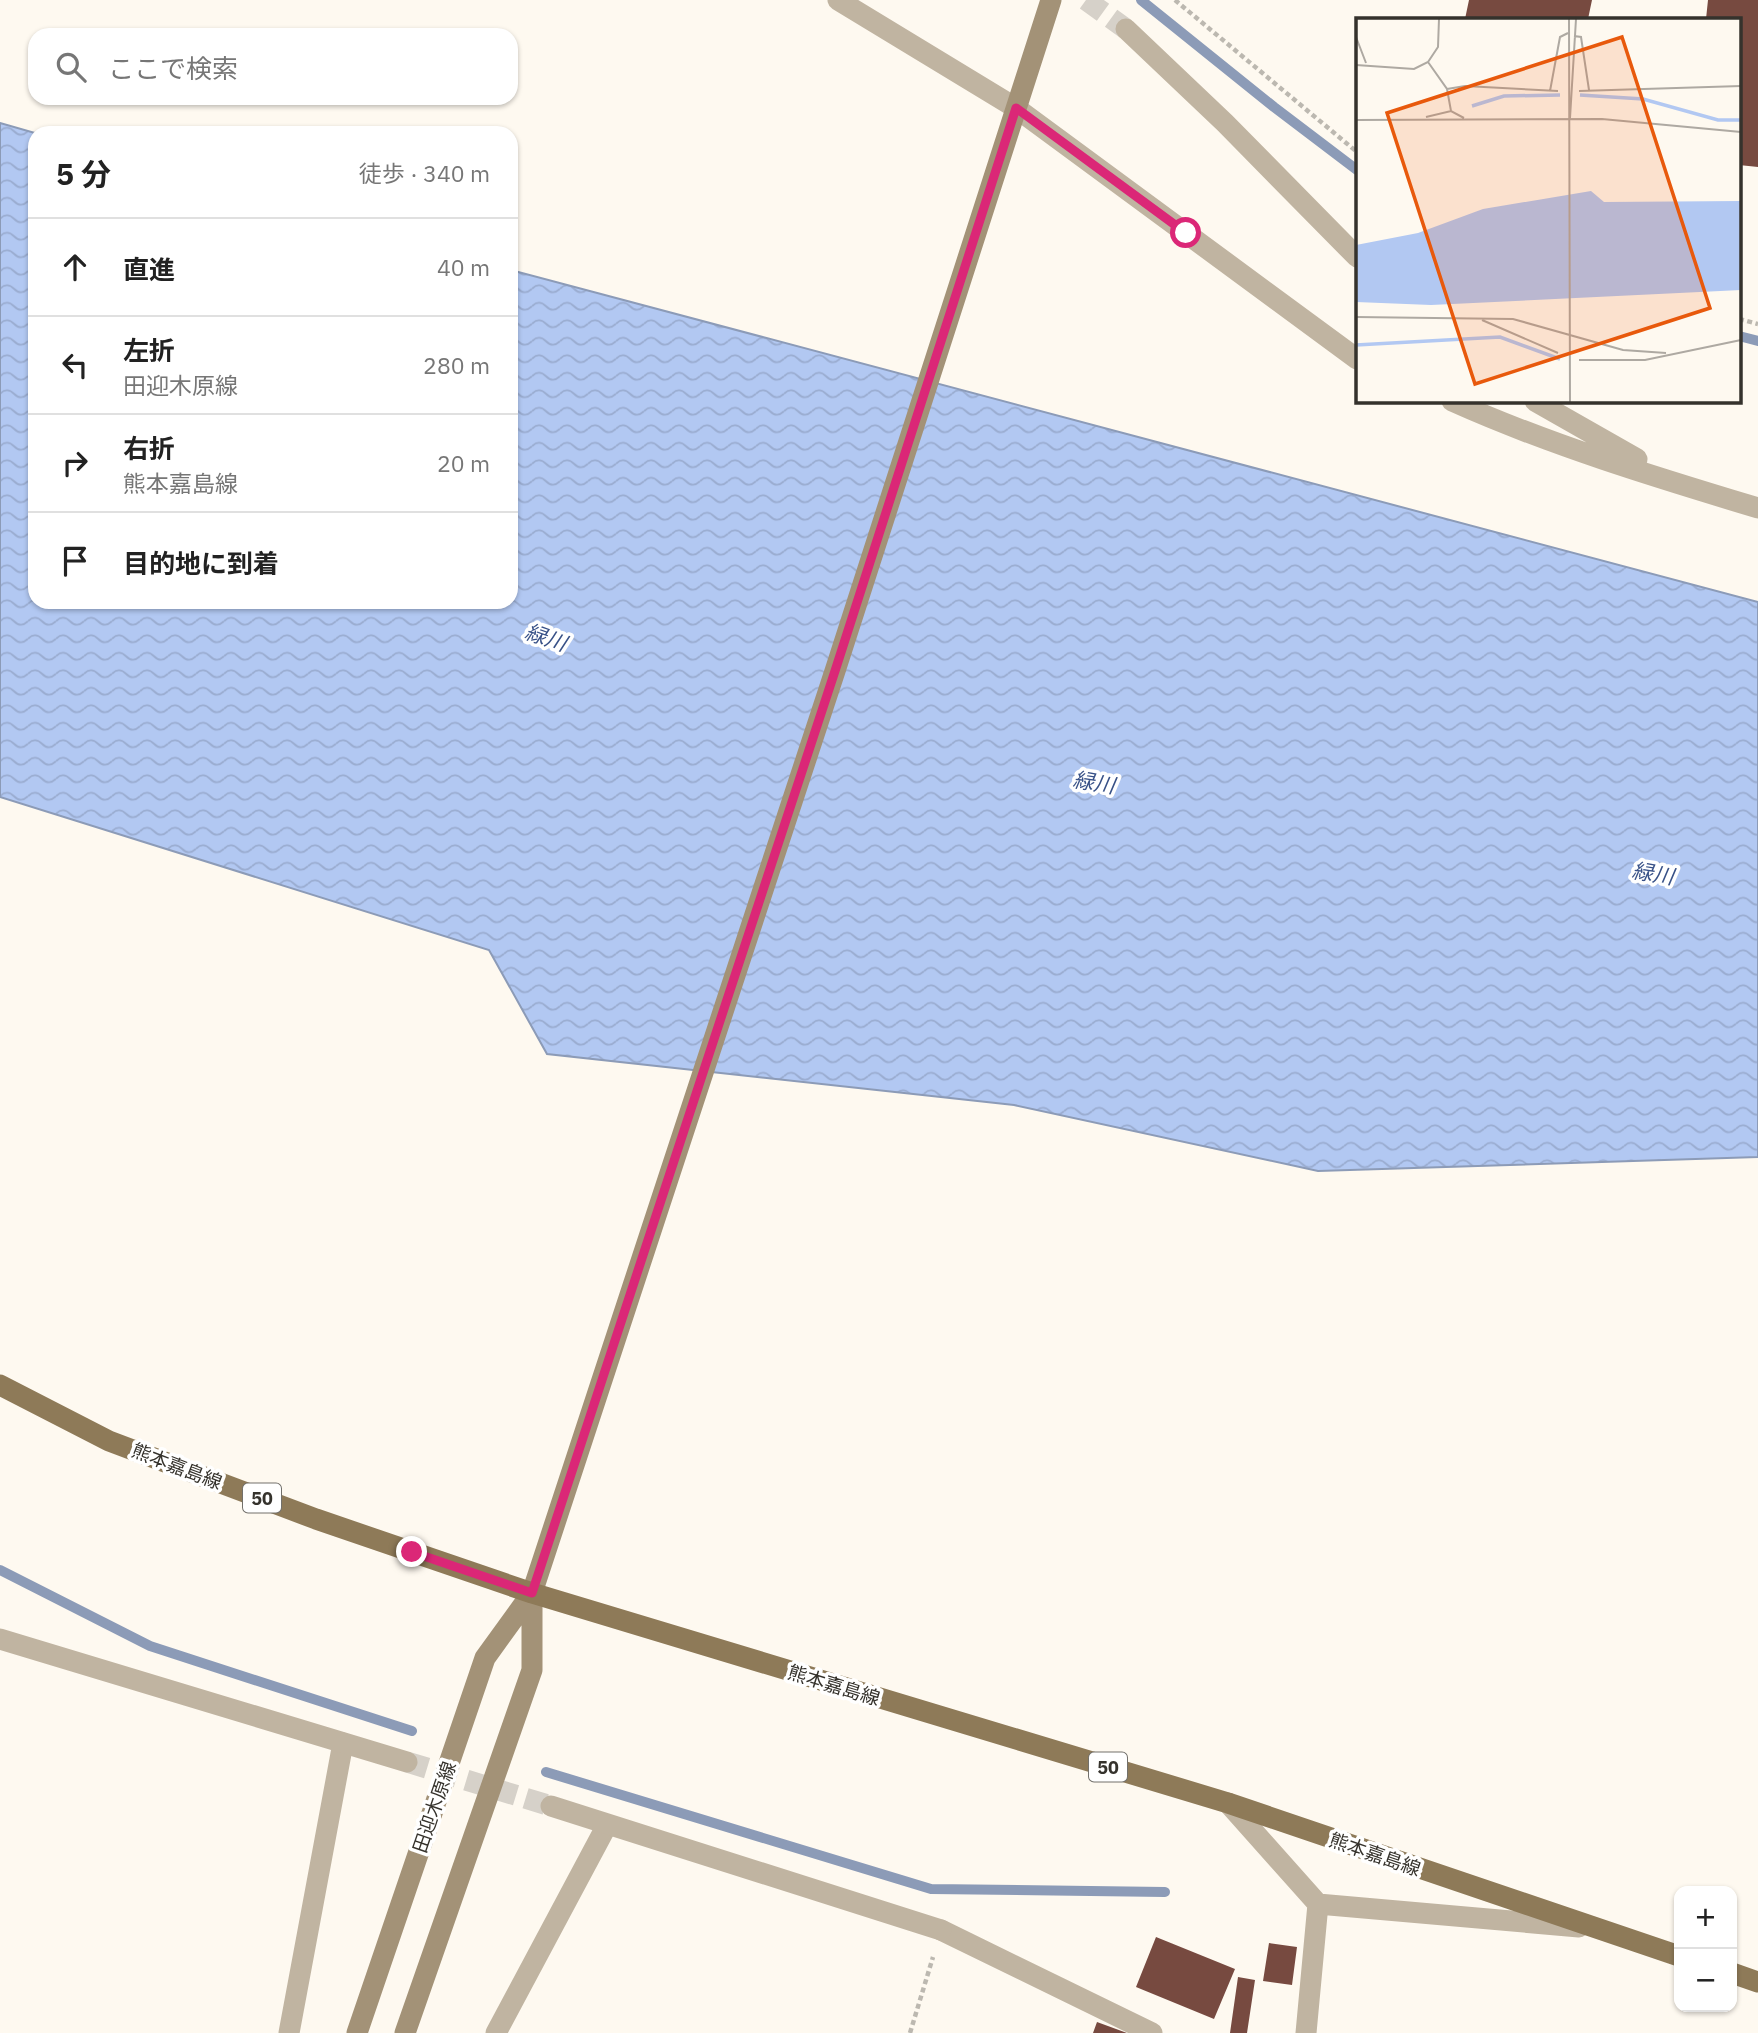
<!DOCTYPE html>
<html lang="ja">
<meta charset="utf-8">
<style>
body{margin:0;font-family:"IBM Plex Sans","Noto Sans JP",sans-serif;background:#f6f6f6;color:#222}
.controls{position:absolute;right:21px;bottom:21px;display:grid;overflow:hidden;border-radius:14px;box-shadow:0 2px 5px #0004}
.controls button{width:63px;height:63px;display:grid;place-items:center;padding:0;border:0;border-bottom:2px solid #e0e0e0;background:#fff;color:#222;font:35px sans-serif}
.stop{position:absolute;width:21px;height:21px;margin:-16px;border:5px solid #db2777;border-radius:50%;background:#fff}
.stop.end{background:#db2777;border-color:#fff;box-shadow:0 2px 7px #0008}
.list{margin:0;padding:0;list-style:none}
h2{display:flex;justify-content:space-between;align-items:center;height:91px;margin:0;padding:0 28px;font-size:30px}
h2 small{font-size:23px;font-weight:400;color:#767676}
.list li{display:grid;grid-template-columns:46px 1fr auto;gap:21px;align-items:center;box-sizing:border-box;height:98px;padding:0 28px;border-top:2px solid #e0e0e0}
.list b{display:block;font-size:26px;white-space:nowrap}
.list p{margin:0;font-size:23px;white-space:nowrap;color:#767676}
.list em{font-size:23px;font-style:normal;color:#767676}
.icon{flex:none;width:38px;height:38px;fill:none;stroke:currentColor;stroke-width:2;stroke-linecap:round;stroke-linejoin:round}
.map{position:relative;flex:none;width:1758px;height:2033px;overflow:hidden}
.search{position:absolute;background:#fff;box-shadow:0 2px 5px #0004;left:28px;top:28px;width:490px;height:77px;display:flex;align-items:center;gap:18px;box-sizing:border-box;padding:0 24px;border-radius:21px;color:#767676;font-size:26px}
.panel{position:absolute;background:#fff;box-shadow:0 2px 5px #0004;left:28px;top:126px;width:490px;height:483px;border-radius:21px}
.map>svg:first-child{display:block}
</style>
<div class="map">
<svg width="1758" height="2033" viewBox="0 0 1758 2033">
<defs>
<pattern id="water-waves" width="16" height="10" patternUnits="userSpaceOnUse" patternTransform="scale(1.75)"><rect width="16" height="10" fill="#b2c8f2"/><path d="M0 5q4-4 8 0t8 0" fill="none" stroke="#9aacd0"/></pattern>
</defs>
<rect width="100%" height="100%" fill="#fef9f0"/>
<path fill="url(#water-waves)" stroke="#8c9bb7" stroke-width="2" d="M0,123L35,133V602H511V270L1758,602V1157L1318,1171L1014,1105L547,1054L489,950L0,797Z"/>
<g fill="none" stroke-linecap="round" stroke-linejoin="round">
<path stroke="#8c9bb7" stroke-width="10" d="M1141,0L1274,107L1357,170
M1739,336L1758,341
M0,1570L150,1646L412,1731
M546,1772L931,1889L1165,1892"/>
</g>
<path fill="#774a40" d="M1469,0H1592L1588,19H1465Z
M1708,0H1758V167L1739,165V19H1706Z
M1156,1937L1235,1969L1214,2019L1136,1987Z
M1269,1943L1297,1947L1292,1985L1263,1981Z
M1238,1977L1255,1980L1247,2033H1230Z
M1097,2022L1127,2033H1093Z"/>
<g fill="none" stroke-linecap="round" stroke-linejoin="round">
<path stroke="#d6d1c9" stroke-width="21" stroke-dasharray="21 10" stroke-linecap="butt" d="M1086,0L1126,29"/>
<path stroke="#d6d1c9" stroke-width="21" stroke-dasharray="21 10" stroke-linecap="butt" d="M407,1762L551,1806"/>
<path stroke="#bcb8b0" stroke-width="4.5" stroke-dasharray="5 3.5" stroke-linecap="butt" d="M1175,0L1357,152
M1739,319L1758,324
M910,2033L933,1957"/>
<path stroke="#c0b4a1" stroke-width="21" d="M838,0L1016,108L1357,359
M1126,29L1225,123L1357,257
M1452,401C1550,445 1655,477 1758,508
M1535,401L1637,459
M1228,1803L1318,1904L1579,1927
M941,1930L1152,2033
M289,2033L343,1743
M496,2033L607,1825
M1306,2033L1318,1904"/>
<path stroke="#c0b4a1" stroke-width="21" d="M0,1639L407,1762
M551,1806L941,1930"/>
<path stroke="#a39277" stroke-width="21" d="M357,2033L485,1658L532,1593
M405,2033L532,1670V1593L835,671L1051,0"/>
<path stroke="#8e7a58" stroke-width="21" d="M0,1385L109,1441L316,1519L532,1593L1228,1803L1679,1956
M1732,1973L1758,1982"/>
</g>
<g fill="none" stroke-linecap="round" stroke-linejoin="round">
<path stroke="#db2777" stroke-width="9" d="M412,1552L532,1593L835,671L1016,108L1186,233"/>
</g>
<g text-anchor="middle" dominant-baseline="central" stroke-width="7" stroke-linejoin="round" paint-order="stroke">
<g fill="#fff" stroke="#72706b" stroke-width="2">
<rect x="243" y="1483.5" width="38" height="29" rx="5"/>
<rect x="1089" y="1752.5" width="38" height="29" rx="5"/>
</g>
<g font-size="18" font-weight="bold" fill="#35322c">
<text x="262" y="1498">50</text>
<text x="1108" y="1767">50</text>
</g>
<g font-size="19" fill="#35322c" stroke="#fff">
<text transform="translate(177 1466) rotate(21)">熊本嘉島線</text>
<text transform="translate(834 1685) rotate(17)">熊本嘉島線</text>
<text transform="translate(434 1807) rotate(-71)">田迎木原線</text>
<text transform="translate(1375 1854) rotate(19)">熊本嘉島線</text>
</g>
<g font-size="21" font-style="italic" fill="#385187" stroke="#fff">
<text transform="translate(546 637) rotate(19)">緑川</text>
<text transform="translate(1094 782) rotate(9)">緑川</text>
<text transform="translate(1653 873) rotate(9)">緑川</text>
</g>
</g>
<g transform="translate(1356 18)">
<rect width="385" height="385" fill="#fef9f0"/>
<path d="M235,173L248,184L385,183V272L75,287L0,284V227L62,215L127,191Z" fill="#b2c8f2"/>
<path fill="none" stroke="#b2c8f2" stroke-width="3.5" d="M224,77L287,81L362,102H385M116,88L148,78L204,77M0,327L144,319L204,341"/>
<path fill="none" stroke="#aea9a2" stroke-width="2" d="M213,1L214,384M218,18L225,19L233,72M0,19L10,45M72,44L91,71L95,93M0,47L58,51L72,44L82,29L83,1M91,71L109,68L202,73M194,73L204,19L212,15M223,73L385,68M70,99L95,93L108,100M214,100L220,1M0,102L246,101L385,114M0,299L157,301L267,332L310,335M126,302L202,335M223,342H289L385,322"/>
<path fill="#e8590c" fill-opacity="0.15" stroke="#e8590c" stroke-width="3.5" d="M266,19L354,290L119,366L31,95Z"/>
<rect width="385" height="385" fill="none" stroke="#35322c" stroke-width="3.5"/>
</g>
</svg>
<div class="controls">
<button>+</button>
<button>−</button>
</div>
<div class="stop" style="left:1186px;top:233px"></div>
<div class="stop end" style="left:412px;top:1552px"></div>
<div class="search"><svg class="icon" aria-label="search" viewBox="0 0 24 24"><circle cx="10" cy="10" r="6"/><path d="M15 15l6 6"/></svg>ここで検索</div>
<section class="panel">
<h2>5 分<small>徒歩 · 340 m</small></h2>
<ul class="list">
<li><svg class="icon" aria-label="ahead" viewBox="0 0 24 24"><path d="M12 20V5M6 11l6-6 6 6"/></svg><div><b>直進</b></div><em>40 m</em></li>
<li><svg class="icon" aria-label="left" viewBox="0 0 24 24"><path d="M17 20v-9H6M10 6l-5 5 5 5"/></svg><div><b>左折</b><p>田迎木原線</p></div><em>280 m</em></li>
<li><svg class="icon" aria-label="right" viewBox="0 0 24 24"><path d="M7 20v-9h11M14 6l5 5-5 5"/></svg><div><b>右折</b><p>熊本嘉島線</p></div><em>20 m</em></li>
<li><svg class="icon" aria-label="arrive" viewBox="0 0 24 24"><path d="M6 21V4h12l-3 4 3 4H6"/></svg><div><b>目的地に到着</b></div></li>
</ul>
</section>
</div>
